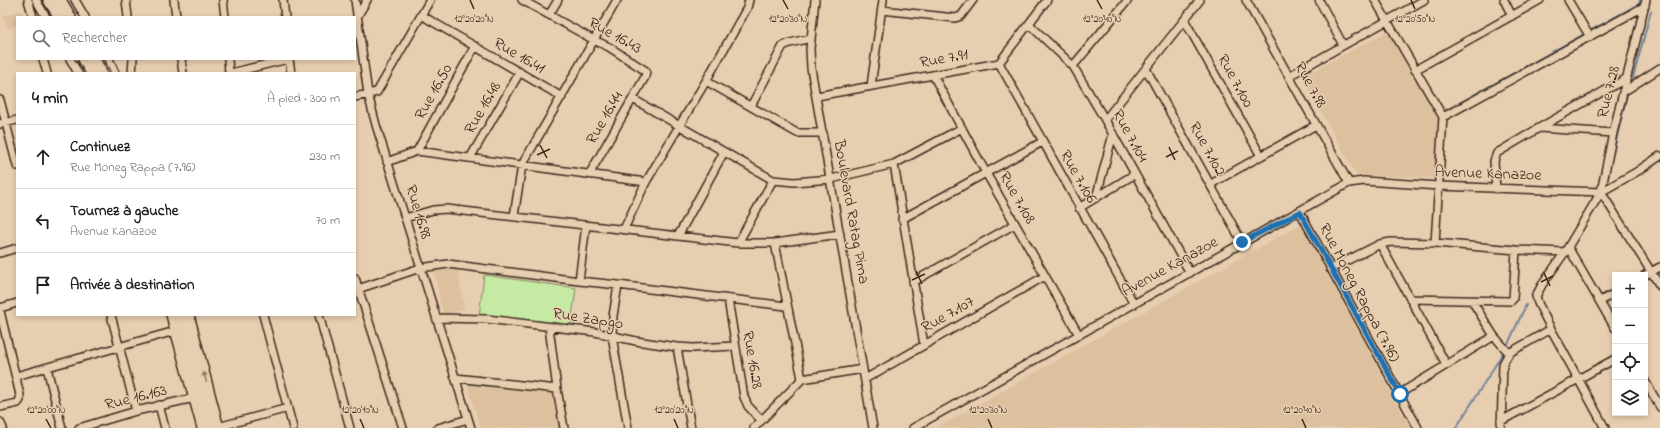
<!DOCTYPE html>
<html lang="fr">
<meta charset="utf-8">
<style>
body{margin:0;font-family:"Indie Flower",sans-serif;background:#f2f2f2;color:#202124}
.controls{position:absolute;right:12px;bottom:12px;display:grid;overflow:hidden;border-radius:0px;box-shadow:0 2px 6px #0003}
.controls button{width:36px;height:36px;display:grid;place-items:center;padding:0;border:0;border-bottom:1px solid #e0e0e0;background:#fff;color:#202124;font:20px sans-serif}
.stop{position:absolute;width:12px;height:12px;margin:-9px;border:3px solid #1f6fb2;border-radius:50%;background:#fff}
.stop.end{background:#1f6fb2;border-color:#fff;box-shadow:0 1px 4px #0008}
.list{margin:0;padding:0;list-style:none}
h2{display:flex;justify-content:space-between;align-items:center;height:52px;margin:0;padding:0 16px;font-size:17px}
h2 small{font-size:13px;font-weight:400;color:#757577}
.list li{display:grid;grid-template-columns:26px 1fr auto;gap:12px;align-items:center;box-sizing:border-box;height:64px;padding:0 16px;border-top:1px solid #e0e0e0}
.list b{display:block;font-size:15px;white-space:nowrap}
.list p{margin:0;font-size:13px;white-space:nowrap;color:#757577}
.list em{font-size:13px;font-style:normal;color:#757577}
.icon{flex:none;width:22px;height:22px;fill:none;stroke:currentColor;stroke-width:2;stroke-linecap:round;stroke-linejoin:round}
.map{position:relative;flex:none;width:1660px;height:428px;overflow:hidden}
.search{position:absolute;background:#fff;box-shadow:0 2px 6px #0003;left:16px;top:16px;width:340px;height:44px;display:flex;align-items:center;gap:10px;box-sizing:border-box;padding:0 14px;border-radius:0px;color:#757577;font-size:15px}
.panel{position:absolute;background:#fff;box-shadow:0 2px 6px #0003;left:16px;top:72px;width:340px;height:244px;border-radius:0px}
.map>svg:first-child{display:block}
</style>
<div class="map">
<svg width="1660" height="428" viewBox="0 0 1660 428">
<rect width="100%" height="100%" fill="#e8ceb0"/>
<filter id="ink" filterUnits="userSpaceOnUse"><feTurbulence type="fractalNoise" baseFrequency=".025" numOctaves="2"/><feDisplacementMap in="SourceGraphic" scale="8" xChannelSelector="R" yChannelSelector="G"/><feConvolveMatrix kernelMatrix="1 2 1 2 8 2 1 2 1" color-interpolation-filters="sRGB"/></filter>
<g filter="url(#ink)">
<path fill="#ddc19f" d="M21,11L23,17H17V25L7,28L3,16Z
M1388,31L1439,119L1436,178L1356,175L1302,77Z
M1301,224L1410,428H936Z
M458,267L464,309L443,316L434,269Z
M471,383L553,393L556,398L561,428H481L468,387Z"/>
<path fill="#c5eaa4" stroke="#808a61" d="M484,275L576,288L570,330L479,317Z"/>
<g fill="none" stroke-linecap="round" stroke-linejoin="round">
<path stroke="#72859b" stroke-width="2" d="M1633,78L1651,11
M1447,110L1639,4L1640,0
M1612,157L1627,95
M1549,269L1556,258
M1531,295L1539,284
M1508,344L1526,305
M1456,428L1503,353"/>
<g stroke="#3b2a1e" stroke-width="10">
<path id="minor" d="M28,0L33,17
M36,0L46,17
M75,0L85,17
M126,0L128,17
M174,0L176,17
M223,0L225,17
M283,0L285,17
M355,0L368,94L376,125L471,428
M522,0L594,40L609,47L646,71L645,77L590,173
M815,0L810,49L811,68L873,428
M1246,0L1349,183
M1319,0L1343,45
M1375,0L1443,117L1435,243
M1504,0L1512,16
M1568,0L1590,37
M882,10L955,18L961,16L973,0
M421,15L562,97
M549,15L558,0
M357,17L367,0
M1185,21L1261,156
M1029,24L1073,66L1105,120L1190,273
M43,59L47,73
M70,59L78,73
M109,59L115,73
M181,59L183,73
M228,59L229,73
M289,59L291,73
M999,63L1134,304
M1073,66L1128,0
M1146,69L1242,242
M1415,70L1540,0
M132,73L133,59
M231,73L288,59
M933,75L986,173L1079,335
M1289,76L1424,0
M706,81L797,133H823
M871,86L883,0
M1623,92L1660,68
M817,96L999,63L1047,0
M355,97L377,92L430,0
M633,99L773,180L794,182L831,179L894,164L962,128
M0,100L17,166
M751,106L783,46L790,43L811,38
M1443,117L1645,6
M1105,120L1200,0
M0,124L17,120
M1539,128L1613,133
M417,151L475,46
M470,158L520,72
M387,162L417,151L646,182
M894,164L924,345
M1211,184L1316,125
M1496,189L1494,161L1497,153L1539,128L1627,78
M1601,192L1660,286
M1096,198L1113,134
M1079,208L1135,174
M1300,212L1418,428
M514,216L522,165L617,0
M405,218L433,210L447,209L738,243H775L840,234
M902,219L1042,142
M624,229L646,182L706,81L747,8L749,0
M678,236L724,152
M738,243L773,180
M775,243L802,379
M1380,244L1446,364
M1568,247L1615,328
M0,253L17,248
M1330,269L1380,244L1391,242L1435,243L1516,250L1565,252
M1645,275L1660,267
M355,278L403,428
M579,281L586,225
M913,282L1015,224
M618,285L613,316L612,336L628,428
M355,290L420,268L448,264L579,281L618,285L786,306
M728,299L744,397L748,406L761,420
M1410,299L1511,301L1513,299L1516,250
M1472,301L1494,336L1509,353
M1600,301L1615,293
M0,308L17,303
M0,311L20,395V400L18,403L0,407
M111,315L136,411
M170,315L201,428
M263,315L293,428
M319,315L350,428
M436,318L487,319L595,332L636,341L677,347L693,348L735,346
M549,327L557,389L564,428
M677,347L691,428
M47,368L62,428
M16,376L175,331
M456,378L557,389
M865,379L1045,276
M1645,381L1660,407
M1399,394L1494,336
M159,405L165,428
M1501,421L1615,359
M0,422L3,428
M218,427L288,408
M79,428L136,411L203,396
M438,428L468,419
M754,428L802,379L863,369
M913,428L1349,183L1364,181L1439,186L1601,192L1638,171L1660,156
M1501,428L1503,364L1509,353L1551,329
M1605,428L1551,329L1538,303L1536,296L1542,285L1565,252L1601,192L1613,133L1646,0"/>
</g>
<g stroke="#3b2a1e" stroke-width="14">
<path id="highway" d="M49,0L60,17
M60,0L70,17
M84,59L92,73
M94,59L101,73
M179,315L208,428
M188,315L218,428"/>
</g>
<use href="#minor" stroke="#e8ceb0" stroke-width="7"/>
<use href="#highway" stroke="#e8ceb0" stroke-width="11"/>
</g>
<defs><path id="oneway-solid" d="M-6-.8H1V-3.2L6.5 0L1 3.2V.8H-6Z"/></defs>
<use fill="#927c67" href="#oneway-solid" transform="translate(205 377) rotate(-104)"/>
</g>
<g fill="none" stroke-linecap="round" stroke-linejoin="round" filter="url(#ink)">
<path stroke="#1f6fb2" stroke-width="5" d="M1242,242L1300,212L1400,394"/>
</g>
<path fill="none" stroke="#3b2a1e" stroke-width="1.5" d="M470,0L474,9M783,0L788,9M1097,0L1102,9M1411,0L1415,9M540,145L547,158M1169,147L1175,160M537,155L550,149M1166,157L1178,151M916,271L922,284M1544,273L1550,286M912,280L925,274M1541,282L1553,276M46,419L51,428M360,419L364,428M674,419L678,428M988,419L992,428M1302,419L1306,428"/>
<g text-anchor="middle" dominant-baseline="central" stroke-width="3" stroke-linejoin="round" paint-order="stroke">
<g font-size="16" fill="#3b2a1e" stroke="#e8ceb0">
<text transform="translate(615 36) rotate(29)">Rue 16.43</text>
<text transform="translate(519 56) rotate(30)">Rue 16.41</text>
<text transform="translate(944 59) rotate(-10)">Rue 7.91</text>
<text transform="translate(1235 81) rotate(61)">Rue 7.100</text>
<text transform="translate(1310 85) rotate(61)">Rue 7.98</text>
<text transform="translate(434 92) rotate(-61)">Rue 16.50</text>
<text transform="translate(1609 92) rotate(-76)">Rue 7.28</text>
<text transform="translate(483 108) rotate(-60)">Rue 16.48</text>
<text transform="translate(605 118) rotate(-60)">Rue 16.44</text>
<text transform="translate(1130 136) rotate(61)">Rue 7.104</text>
<text transform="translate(1207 149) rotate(61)">Rue 7.102</text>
<text transform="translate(1488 174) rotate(2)">Avenue Kanazoe</text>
<text transform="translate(1078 177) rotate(60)">Rue 7.106</text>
<text transform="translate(1017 198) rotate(60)">Rue 7.108</text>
<text transform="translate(418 212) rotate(73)">Rue 16.98</text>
<text transform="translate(851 212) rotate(80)">Boulevard Ratag Pima</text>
<text transform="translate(1170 267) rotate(-29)">Avenue Kanazoe</text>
<text transform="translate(1359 293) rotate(62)">Rue Moneg Rappa (7.96)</text>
<text transform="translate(948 315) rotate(-30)">Rue 7.107</text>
<text transform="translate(588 319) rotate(9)">Rue Zapgo</text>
<text transform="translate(752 360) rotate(80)">Rue 16.28</text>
<text transform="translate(136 398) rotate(-14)">Rue 16.163</text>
</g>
</g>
<g font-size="10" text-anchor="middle" fill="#3b2a1e" stroke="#e8ceb0" stroke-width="3" stroke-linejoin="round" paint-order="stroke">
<text x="1102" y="22">12°20'40"N</text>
<text x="1415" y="22">12°20'50"N</text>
<text x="474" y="22">12°20'20"N</text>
<text x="788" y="22">12°20'30"N</text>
<text x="46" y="413">12°20'00"N</text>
<text x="360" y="413">12°20'10"N</text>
<text x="674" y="413">12°20'20"N</text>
<text x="988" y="413">12°20'30"N</text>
<text x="1302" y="413">12°20'40"N</text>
</g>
</svg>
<div class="controls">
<button>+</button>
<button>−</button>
<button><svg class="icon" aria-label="locate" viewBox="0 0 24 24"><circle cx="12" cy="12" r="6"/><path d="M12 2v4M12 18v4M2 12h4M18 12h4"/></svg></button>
<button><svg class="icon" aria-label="layers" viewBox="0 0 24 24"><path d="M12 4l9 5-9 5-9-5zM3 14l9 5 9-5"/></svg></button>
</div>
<div class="stop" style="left:1400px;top:394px"></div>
<div class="stop end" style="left:1242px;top:242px"></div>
<div class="search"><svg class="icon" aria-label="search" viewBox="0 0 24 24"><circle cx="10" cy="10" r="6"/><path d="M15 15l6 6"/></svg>Rechercher</div>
<section class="panel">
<h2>4 min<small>À pied · 300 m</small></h2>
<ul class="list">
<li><svg class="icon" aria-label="ahead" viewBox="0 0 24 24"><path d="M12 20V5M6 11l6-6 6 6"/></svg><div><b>Continuez</b><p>Rue Moneg Rappa (7.96)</p></div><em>230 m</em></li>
<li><svg class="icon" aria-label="left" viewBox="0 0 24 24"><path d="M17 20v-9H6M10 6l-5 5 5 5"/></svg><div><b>Tournez à gauche</b><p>Avenue Kanazoe</p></div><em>70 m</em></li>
<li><svg class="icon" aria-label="arrive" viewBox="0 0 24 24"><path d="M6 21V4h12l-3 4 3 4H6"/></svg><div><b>Arrivée à destination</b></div></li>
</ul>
</section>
</div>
